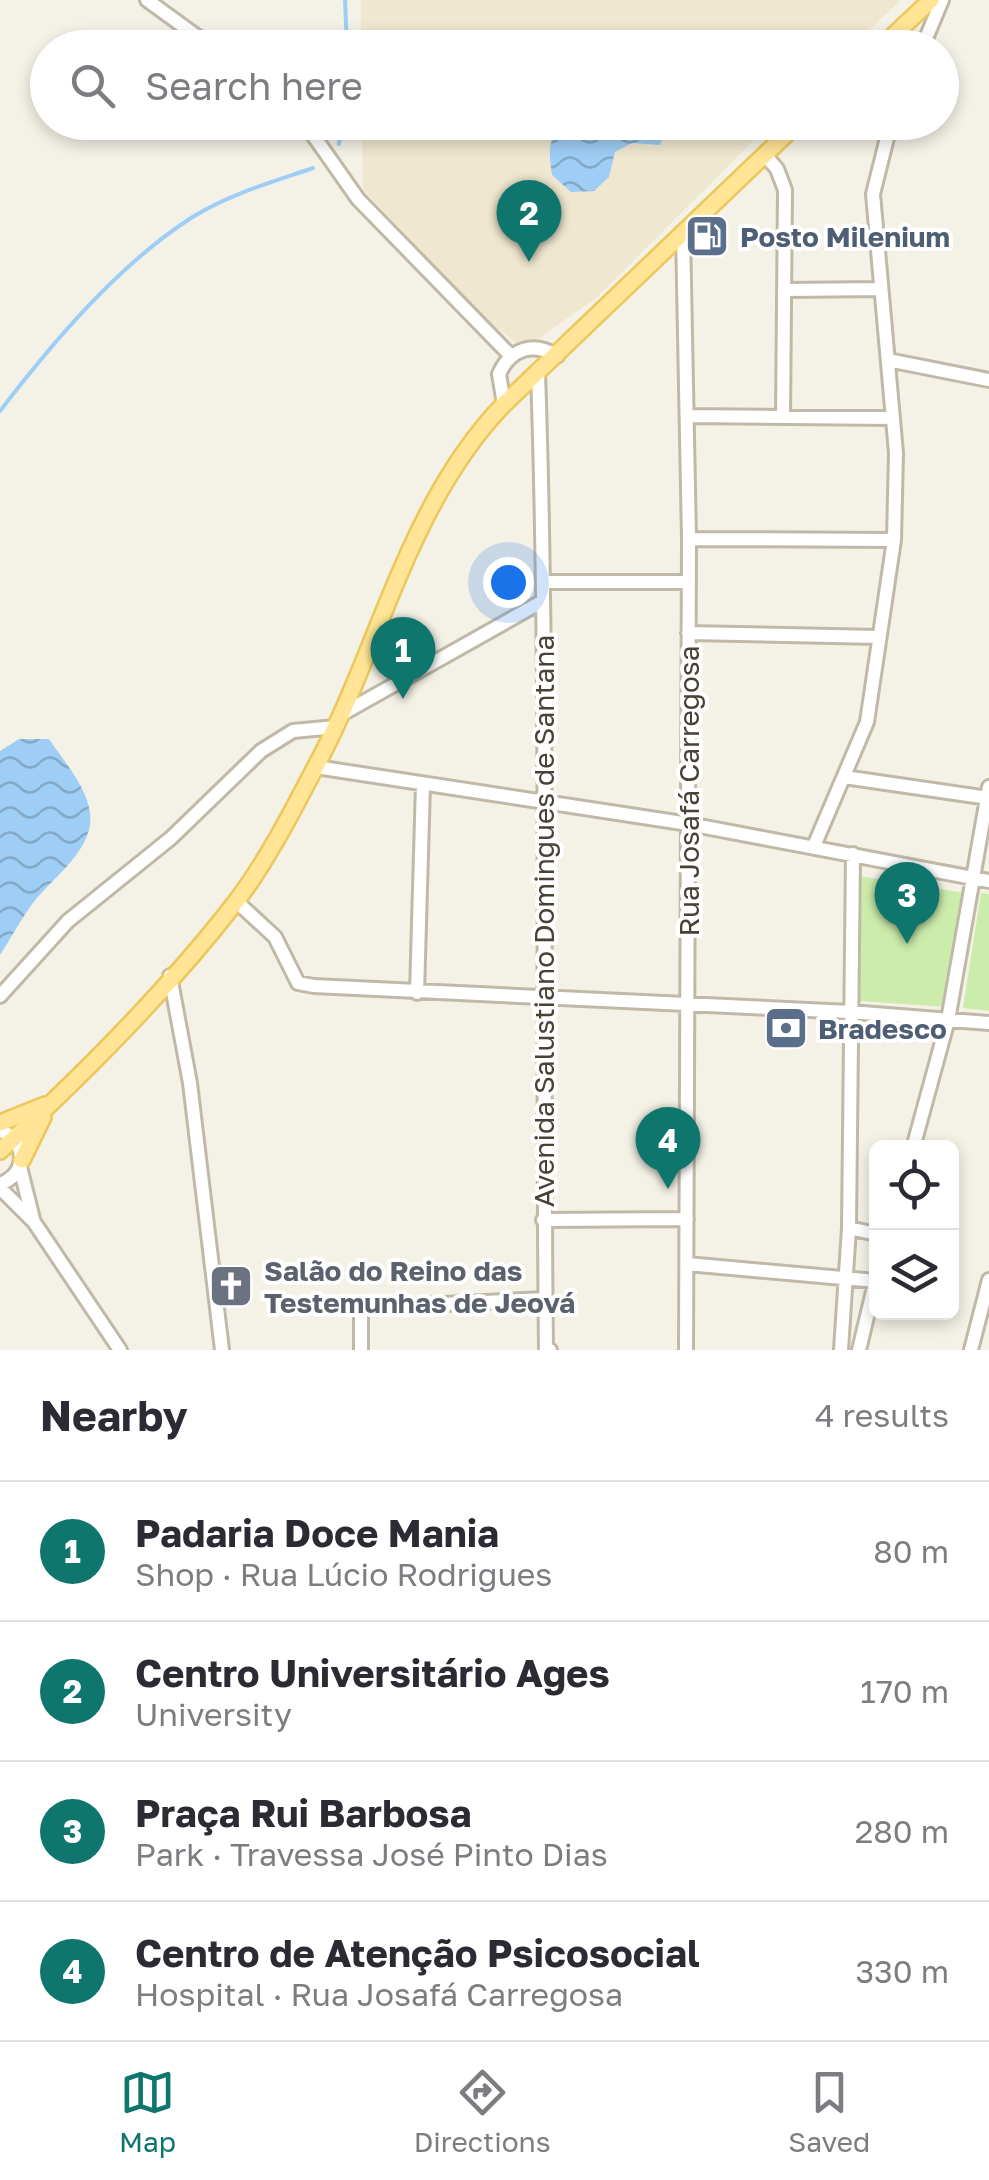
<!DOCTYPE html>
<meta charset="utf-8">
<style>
body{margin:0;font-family:"Golos Text",sans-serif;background:#f2f2f3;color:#2b2b33}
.controls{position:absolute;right:30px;bottom:30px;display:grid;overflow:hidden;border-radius:15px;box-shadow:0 5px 15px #0003}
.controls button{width:90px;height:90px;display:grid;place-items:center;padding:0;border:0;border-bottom:2px solid #e1e1e2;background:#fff;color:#2b2b33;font:50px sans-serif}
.you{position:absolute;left:508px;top:582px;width:35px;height:35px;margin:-25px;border:8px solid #fff;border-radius:50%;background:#1a73e8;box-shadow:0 0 0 15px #1a73e833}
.badge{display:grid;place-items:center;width:65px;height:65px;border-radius:50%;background:#0f766e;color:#fff;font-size:32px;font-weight:700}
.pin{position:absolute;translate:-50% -82px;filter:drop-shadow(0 2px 5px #0008)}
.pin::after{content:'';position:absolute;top:52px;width:35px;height:30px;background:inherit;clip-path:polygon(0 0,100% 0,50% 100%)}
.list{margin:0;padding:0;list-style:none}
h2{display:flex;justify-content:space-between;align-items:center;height:130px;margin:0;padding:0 40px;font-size:42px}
h2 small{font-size:32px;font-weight:400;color:#7c7c81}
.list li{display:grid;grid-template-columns:65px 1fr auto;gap:30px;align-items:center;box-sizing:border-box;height:140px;padding:0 40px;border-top:2px solid #e1e1e2}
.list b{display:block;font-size:38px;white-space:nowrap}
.list p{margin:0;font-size:32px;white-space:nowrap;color:#7c7c81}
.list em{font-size:32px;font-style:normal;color:#7c7c81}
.icon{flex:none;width:55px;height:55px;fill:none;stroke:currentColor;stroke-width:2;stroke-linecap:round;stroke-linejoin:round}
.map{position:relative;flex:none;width:989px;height:1350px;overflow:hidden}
.search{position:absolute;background:#fff;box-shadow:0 5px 15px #0003;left:30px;right:30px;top:30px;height:110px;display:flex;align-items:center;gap:25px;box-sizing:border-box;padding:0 35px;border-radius:55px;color:#7c7c81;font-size:38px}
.sheet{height:690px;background:#fff}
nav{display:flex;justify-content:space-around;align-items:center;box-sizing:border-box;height:140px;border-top:2px solid #e1e1e2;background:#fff;font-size:28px;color:#7c7c81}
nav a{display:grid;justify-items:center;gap:5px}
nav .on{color:#0f766e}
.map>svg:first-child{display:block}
</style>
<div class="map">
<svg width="989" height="1350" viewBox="0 0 989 1350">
<defs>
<pattern id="water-waves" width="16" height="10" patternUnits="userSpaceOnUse" patternTransform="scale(2.5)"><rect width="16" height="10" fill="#9ecef5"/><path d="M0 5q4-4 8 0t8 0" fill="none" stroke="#83a9c7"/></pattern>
</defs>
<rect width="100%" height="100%" fill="#f4f1e6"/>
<path fill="#efe7cf" d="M361,0H901L851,47L361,48Z
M362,123H771L595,299L533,342H515L477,311L363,189Z"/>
<path fill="#ccecac" d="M859,876L965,893L945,1007L860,1001L853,990Z
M981,893L989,894V1011L963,1008Z"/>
<path fill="url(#water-waves)" d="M562,123H654L665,131L660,145L632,143L615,152L609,177L594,191L571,192L552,175C549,154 547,139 562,123Z
M19,739H49C63,760 87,787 90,813C95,849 52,878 33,903C21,919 11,938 0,955V751Z"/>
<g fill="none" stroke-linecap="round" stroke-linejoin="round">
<path stroke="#9ecef5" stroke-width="4" d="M345,0L347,48
M339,144L342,122
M0,411C53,342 117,266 191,218C227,195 272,182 313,168"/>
<g stroke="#c1b9a8" stroke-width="18">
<path id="minor" d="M147,0L213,48
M922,48L942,0
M304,122L358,199L511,356
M765,155L777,169L785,190L783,417
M683,232L689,539L686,1350
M787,290L879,289
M888,360L989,380
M538,372C549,698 542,1024 546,1350H550
M504,404L499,374C510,349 533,341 557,356
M688,416L893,418
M689,539L894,540
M543,582H687
M688,633L879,637
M342,714L543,601
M316,767L689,824L989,881
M844,777L989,798
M814,846L867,722L894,540L896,453L873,194L891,122
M236,901L275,937L298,983L314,986L850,1012L989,1023
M170,976L190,1083L222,1350
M417,993L423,784
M0,996L68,921L171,838L261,751L293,731L336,727
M0,1130L14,1138C27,1157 21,1176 0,1184
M913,1148L948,1020L989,787
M20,1167L33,1219
M0,1188L34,1222L120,1350
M543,1220L687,1219
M849,1228L876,1234
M687,1264L876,1281
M361,1350V1308L545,1299
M841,1350L849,1228L853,854
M859,1350L876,1279
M971,1350L989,1280"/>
</g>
<g stroke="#ecc75c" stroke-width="20">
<path id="major" d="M880,48L931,0
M0,1123L45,1105
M0,1151C83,1075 166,992 235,903C267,861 292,812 316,766C380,647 408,503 504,404L799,122
M22,1160L43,1117"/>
</g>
<use href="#minor" stroke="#fff" stroke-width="12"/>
<use href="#major" stroke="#ffe595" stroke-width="15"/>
</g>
<defs>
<g id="fuel-square" transform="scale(2.25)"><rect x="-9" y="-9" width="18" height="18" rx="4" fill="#5c6f8a" stroke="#fff"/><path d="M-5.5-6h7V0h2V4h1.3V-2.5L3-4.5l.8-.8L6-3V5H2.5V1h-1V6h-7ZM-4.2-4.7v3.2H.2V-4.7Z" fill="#fff"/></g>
<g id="bank-square" transform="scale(2.25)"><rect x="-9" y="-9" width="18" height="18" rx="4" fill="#5c6f8a" stroke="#fff"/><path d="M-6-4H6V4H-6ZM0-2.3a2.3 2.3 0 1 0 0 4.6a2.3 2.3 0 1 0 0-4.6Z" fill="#fff"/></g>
<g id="church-square" transform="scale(2.25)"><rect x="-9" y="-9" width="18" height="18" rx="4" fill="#6b7280" stroke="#fff"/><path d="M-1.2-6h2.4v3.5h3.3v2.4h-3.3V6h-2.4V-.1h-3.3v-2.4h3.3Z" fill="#fff"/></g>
</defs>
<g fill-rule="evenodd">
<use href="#fuel-square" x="707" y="236"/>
<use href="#bank-square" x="786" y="1028"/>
<use href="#church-square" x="231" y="1286"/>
</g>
<g text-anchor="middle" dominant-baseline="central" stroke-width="8" stroke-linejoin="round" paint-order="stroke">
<g font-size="28" font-weight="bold" fill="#4e5e75" stroke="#fff" text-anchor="start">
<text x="740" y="236">Posto Milenium</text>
<text x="818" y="1028">Bradesco</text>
</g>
<g font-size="28" fill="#484135" stroke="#fff">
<text transform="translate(688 791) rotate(-90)">Rua Josafá Carregosa</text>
<text transform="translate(543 921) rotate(-90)">Avenida Salustiano Domingues de Santana</text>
</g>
<g font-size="28" font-weight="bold" fill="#5b616d" stroke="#fff" text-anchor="start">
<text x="264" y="1270">Salão do Reino das<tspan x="264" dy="32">Testemunhas de Jeová</tspan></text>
</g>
</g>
</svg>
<div class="controls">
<button><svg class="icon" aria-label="locate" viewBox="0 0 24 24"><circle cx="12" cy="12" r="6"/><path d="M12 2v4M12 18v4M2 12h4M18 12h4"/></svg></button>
<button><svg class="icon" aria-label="layers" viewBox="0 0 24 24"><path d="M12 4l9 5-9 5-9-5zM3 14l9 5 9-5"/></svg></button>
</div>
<div class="you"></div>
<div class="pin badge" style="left:403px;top:699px">1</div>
<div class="pin badge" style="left:529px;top:262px">2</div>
<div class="pin badge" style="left:907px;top:944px">3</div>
<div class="pin badge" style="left:668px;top:1189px">4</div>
<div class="search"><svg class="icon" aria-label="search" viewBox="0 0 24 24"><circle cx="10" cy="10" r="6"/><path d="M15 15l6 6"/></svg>Search here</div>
</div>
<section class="sheet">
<h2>Nearby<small>4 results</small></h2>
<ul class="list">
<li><span class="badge">1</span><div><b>Padaria Doce Mania</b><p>Shop · Rua Lúcio Rodrigues</p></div><em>80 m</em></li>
<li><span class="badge">2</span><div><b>Centro Universitário Ages</b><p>University</p></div><em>170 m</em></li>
<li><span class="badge">3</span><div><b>Praça Rui Barbosa</b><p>Park · Travessa José Pinto Dias</p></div><em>280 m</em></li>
<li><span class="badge">4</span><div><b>Centro de Atenção Psicosocial</b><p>Hospital · Rua Josafá Carregosa</p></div><em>330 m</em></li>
</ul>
</section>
<nav>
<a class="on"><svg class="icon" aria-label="map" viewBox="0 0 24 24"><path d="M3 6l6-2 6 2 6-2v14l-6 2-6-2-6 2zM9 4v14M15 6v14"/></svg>Map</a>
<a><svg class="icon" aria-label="directions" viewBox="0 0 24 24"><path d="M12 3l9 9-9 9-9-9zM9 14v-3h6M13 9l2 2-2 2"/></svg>Directions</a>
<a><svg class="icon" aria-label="saved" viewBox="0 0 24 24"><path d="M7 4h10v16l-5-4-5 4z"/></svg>Saved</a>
</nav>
